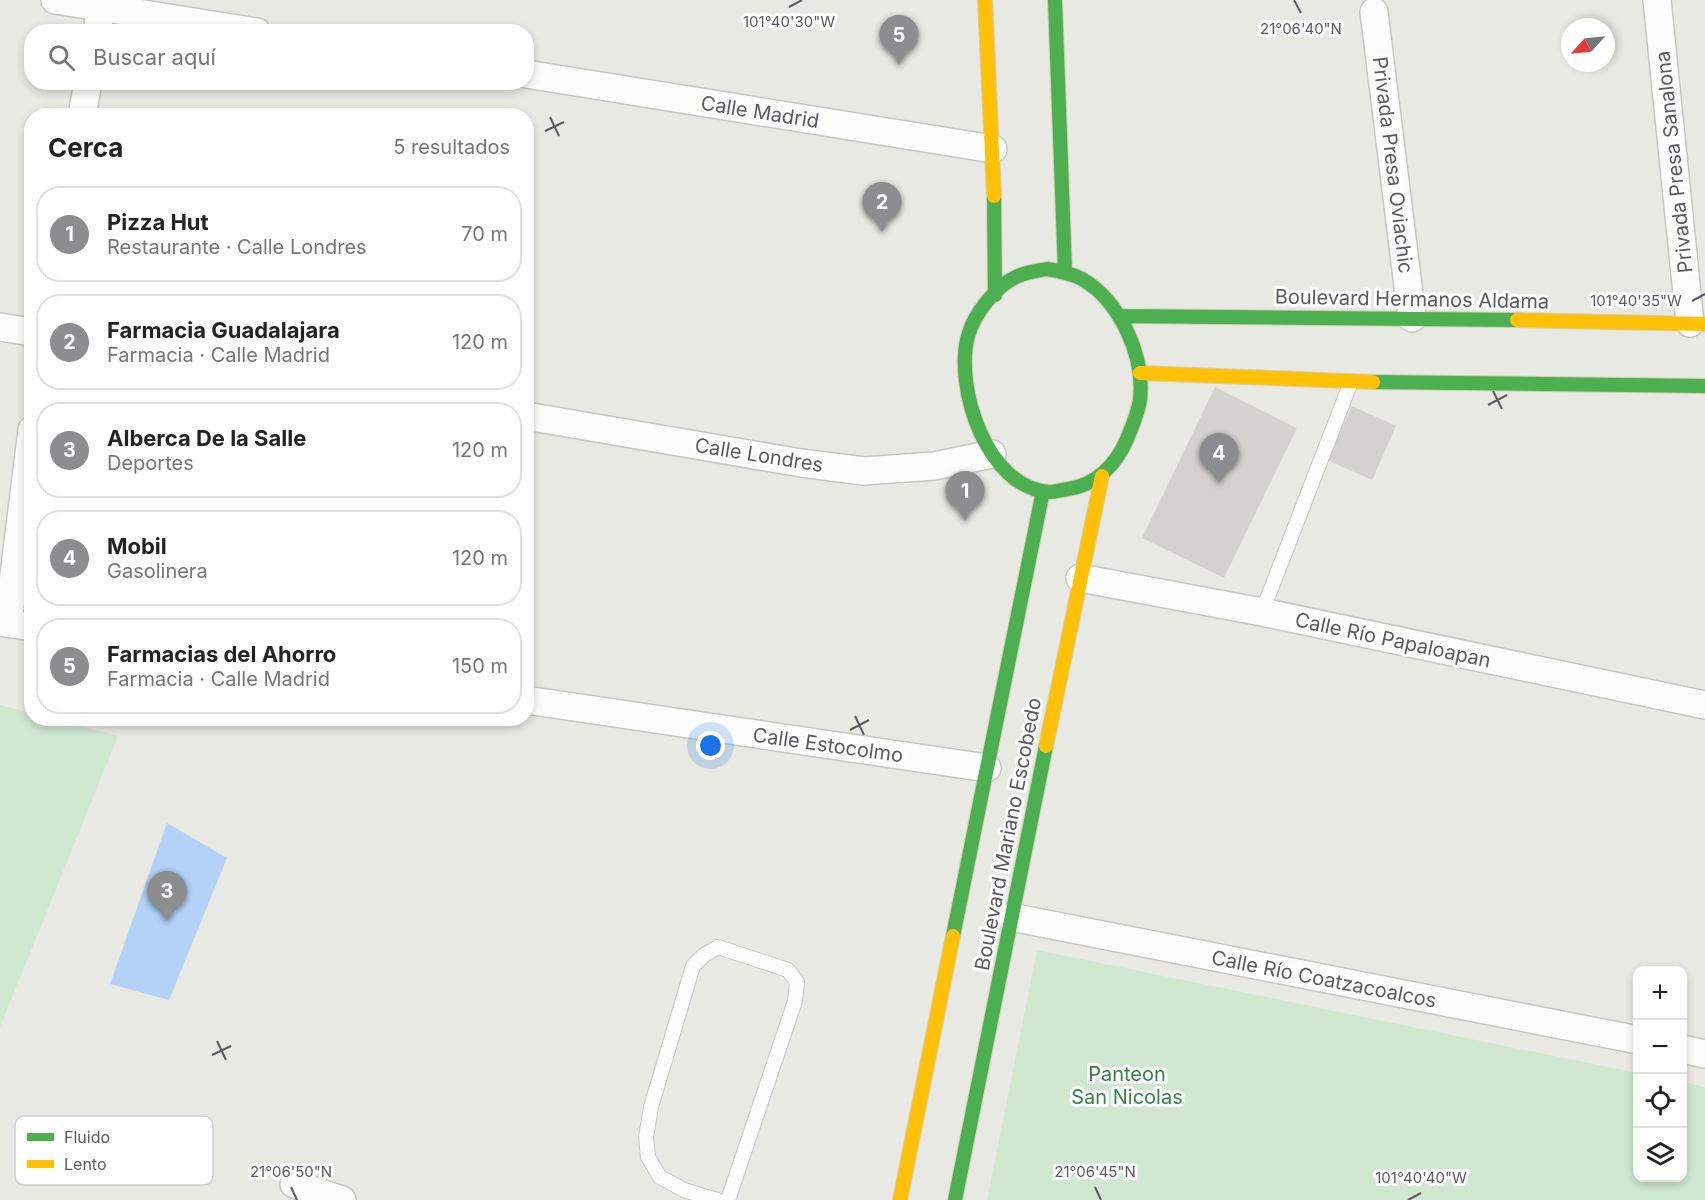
<!DOCTYPE html>
<html lang="es">
<meta charset="utf-8">
<style>
body{margin:0;font-family:Inter,sans-serif;background:#f6f6f6;color:#222}
.controls{position:absolute;right:18px;bottom:18px;display:grid;overflow:hidden;border-radius:12px;box-shadow:0 3px 9px #0003}
.controls button{width:54px;height:54px;display:grid;place-items:center;padding:0;border:0;border-bottom:2px solid #e0e0e0;background:#fff;color:#222;font:30px sans-serif}
.compass{position:absolute;left:1561px;top:18px;width:54px;height:54px;border-radius:50%;background:#fff;box-shadow:0 3px 9px #0003;rotate:243deg}
.you{position:absolute;left:711px;top:746px;width:21px;height:21px;margin:-15px;border:4px solid #fff;border-radius:50%;background:#1a73e8;box-shadow:0 0 0 9px #1a73e833}
.badge{display:grid;place-items:center;width:39px;height:39px;border-radius:50%;background:#8b8d8e;color:#fff;font-size:20px;font-weight:700}
.pin{position:absolute;translate:-50% -50px;filter:drop-shadow(0 2px 3px #0008)}
.pin::after{content:'';position:absolute;top:32px;width:21px;height:18px;background:inherit;clip-path:polygon(0 0,100% 0,50% 100%)}
.list{margin:0;padding:0;list-style:none}
h2{display:flex;justify-content:space-between;align-items:center;height:78px;margin:0;padding:0 24px;font-size:26px}
h2 small{font-size:20px;font-weight:400;color:#767676}
.list li{display:grid;grid-template-columns:39px 1fr auto;gap:18px;align-items:center;box-sizing:border-box;height:96px;margin:0 12px 12px;padding:0 12px;border:2px solid #e0e0e0;border-radius:24px}
.list b{display:block;font-size:22px;white-space:nowrap}
.list p{margin:0;font-size:20px;white-space:nowrap;color:#767676}
.list em{font-size:20px;font-style:normal;color:#767676}
.icon{flex:none;width:33px;height:33px;fill:none;stroke:currentColor;stroke-width:2;stroke-linecap:round;stroke-linejoin:round}
.map{position:relative;flex:none;width:1705px;height:1200px;overflow:hidden}
.search{position:absolute;background:#fff;box-shadow:0 3px 9px #0003;left:24px;top:24px;width:510px;height:66px;display:flex;align-items:center;gap:15px;box-sizing:border-box;padding:0 21px;border-radius:24px;color:#767676;font-size:22px}
.panel{position:absolute;background:#fff;box-shadow:0 3px 9px #0003;left:24px;top:108px;width:510px;height:618px;border-radius:24px}
.map>svg:first-child{display:block}
</style>
<div class="map">
<svg width="1705" height="1200" viewBox="0 0 1705 1200">
<rect width="100%" height="100%" fill="#e9e9e3"/>
<path fill="#d0e7d0" d="M0,705L31,713L32,718L51,719L118,736L0,1027Z
M1037,950L1637,1073L1638,1178H1682L1683,1082L1705,1087V1200H987Z"/>
<path fill="#b4d1f7" d="M167,823L227,858L169,1000L110,984Z"/>
<path fill="#d3d2ce" d="M1215,387L1297,428L1224,578L1142,538Z
M1352,406L1396,426L1372,480L1327,460Z"/>
<g fill="none" stroke-linecap="round" stroke-linejoin="round">
<g stroke="#c6c7c5" stroke-width="16">
<path id="lane" d="M1262,612L1351,382
M717,1200L684,1190L660,1177L648,1157L646,1137L651,1107L693,966L704,955L718,947L788,970L797,982L795,1001L728,1200"/>
</g>
<g stroke="#c6c7c5" stroke-width="30">
<path id="street" d="M55,0L257,32
M1657,0L1690,323
M1374,12L1412,318
M97,32L102,0
M526,74L993,149
M82,116L88,82
M0,327L32,332
M526,416L801,463L864,471L934,466L992,454
M1080,578L1262,612L1705,705
M0,622L32,627
M8,623L32,430
M526,700L987,768
M1011,917L1638,1040
M1682,1049L1705,1054
M294,1184L342,1200"/>
</g>
<g stroke="#d2ceb0" stroke-width="16">
<path id="fast" d="M1055,0L1065,272
M994,196L995,295
M1047,269C1059,271 1071,273 1082,279C1120,301 1145,356 1140,400C1138,413 1132,427 1127,439C1116,465 1096,485 1068,489C1062,490 1055,492 1050,492C987,489 954,387 968,336C974,314 996,286 1016,277C1026,272 1037,271 1047,269Z
M1119,316L1517,320
M1373,382L1705,386
M953,936L1043,491
M955,1200L1046,746"/>
</g>
<g stroke="#d2ceb0" stroke-width="16">
<path id="slow" d="M985,0L994,196
M1517,320L1705,324
M1140,373L1373,382
M1046,746L1102,476
M900,1200L953,936"/>
</g>
<use href="#lane" stroke="#fcfcfb" stroke-width="14"/>
<use href="#street" stroke="#fcfcfb" stroke-width="27"/>
<use href="#fast" stroke="#4caf50" stroke-width="14"/>
<use href="#slow" stroke="#ffc107" stroke-width="14"/>
</g>
<path fill="none" stroke="#595b61" stroke-width="2" d="M1294,0L1301,13M789,7L802,0M550,117L559,136M545,131L564,122M1692,301L1705,294M1493,391L1502,409M1488,405L1507,395M855,716L864,735M850,730L869,720M217,1041L226,1060M212,1055L231,1046M291,1187L297,1200M1095,1187L1101,1200M1408,1200L1421,1193"/>
<g text-anchor="middle" dominant-baseline="central" stroke-width="6" stroke-linejoin="round" paint-order="stroke">
<g font-size="20" fill="#595b61" stroke="#fff">
<text transform="translate(760 112) rotate(9)">Calle Madrid</text>
<text transform="translate(1674 162) rotate(-96)">Privada Presa Sanalona</text>
<text transform="translate(1393 165) rotate(83)">Privada Presa Oviachic</text>
<text transform="translate(1412 299) rotate(1)">Boulevard Hermanos Aldama</text>
<text transform="translate(759 455) rotate(9)">Calle Londres</text>
<text transform="translate(1393 640) rotate(12)">Calle Río Papaloapan</text>
<text transform="translate(828 745) rotate(8)">Calle Estocolmo</text>
<text transform="translate(1008 834) rotate(-79)">Boulevard Mariano Escobedo</text>
<text transform="translate(1324 979) rotate(11)">Calle Río Coatzacoalcos</text>
</g>
<g font-size="20" fill="#348543" stroke="#fff">
<text x="1127" y="1074">Panteon<tspan x="1127" dy="23">San Nicolas</tspan></text>
</g>
</g>
<rect x="15" y="1116" width="198" height="69" rx="9" fill="#fff" stroke="#cdced0" stroke-width="1.5"/>
<rect x="27" y="1133" width="27" height="8" fill="#4caf50"/>
<rect x="27" y="1160" width="27" height="8" fill="#ffc107"/>
<g font-size="16" fill="#595b61">
<text x="64" y="1143">Fluido</text>
<text x="64" y="1170">Lento</text>
</g>
<g font-size="15" text-anchor="middle" fill="#595b61" stroke="#fff" stroke-width="6" stroke-linejoin="round" paint-order="stroke">
<text x="789" y="27">101°40'30"W</text>
<text x="1301" y="34">21°06'40"N</text>
<text x="1636" y="306">101°40'35"W</text>
<text x="291" y="1177">21°06'50"N</text>
<text x="1095" y="1177">21°06'45"N</text>
<text x="1421" y="1183">101°40'40"W</text>
</g>
</svg>
<div class="controls">
<button>+</button>
<button>−</button>
<button><svg class="icon" aria-label="locate" viewBox="0 0 24 24"><circle cx="12" cy="12" r="6"/><path d="M12 2v4M12 18v4M2 12h4M18 12h4"/></svg></button>
<button><svg class="icon" aria-label="layers" viewBox="0 0 24 24"><path d="M12 4l9 5-9 5-9-5zM3 14l9 5 9-5"/></svg></button>
</div>
<svg class="compass" viewBox="-18 -18 36 36"><path d="M0-13l5 13h-10z" fill="#e53935"/><path d="M0 13l5-13h-10z" fill="#767676"/></svg>
<div class="you"></div>
<div class="pin badge" style="left:965px;top:521px">1</div>
<div class="pin badge" style="left:882px;top:232px">2</div>
<div class="pin badge" style="left:167px;top:921px">3</div>
<div class="pin badge" style="left:1219px;top:483px">4</div>
<div class="pin badge" style="left:899px;top:65px">5</div>
<div class="search"><svg class="icon" aria-label="search" viewBox="0 0 24 24"><circle cx="10" cy="10" r="6"/><path d="M15 15l6 6"/></svg>Buscar aquí</div>
<section class="panel">
<h2>Cerca<small>5 resultados</small></h2>
<ul class="list">
<li><span class="badge">1</span><div><b>Pizza Hut</b><p>Restaurante · Calle Londres</p></div><em>70 m</em></li>
<li><span class="badge">2</span><div><b>Farmacia Guadalajara</b><p>Farmacia · Calle Madrid</p></div><em>120 m</em></li>
<li><span class="badge">3</span><div><b>Alberca De la Salle</b><p>Deportes</p></div><em>120 m</em></li>
<li><span class="badge">4</span><div><b>Mobil</b><p>Gasolinera</p></div><em>120 m</em></li>
<li><span class="badge">5</span><div><b>Farmacias del Ahorro</b><p>Farmacia · Calle Madrid</p></div><em>150 m</em></li>
</ul>
</section>
</div>
